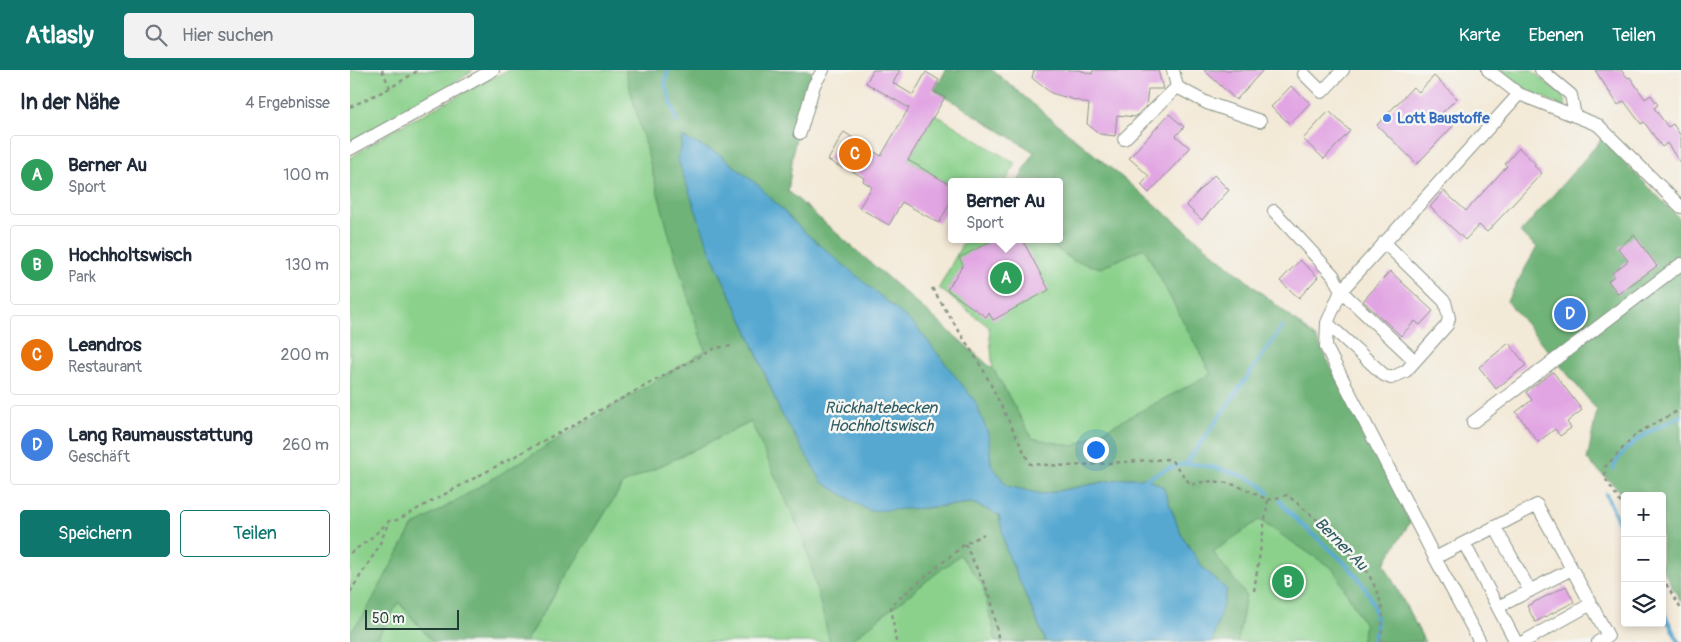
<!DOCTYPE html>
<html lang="de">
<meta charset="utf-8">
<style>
body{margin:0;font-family:Pangolin,sans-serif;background:#f2f2f3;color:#1f2937}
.controls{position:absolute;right:15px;bottom:15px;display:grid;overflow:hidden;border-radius:5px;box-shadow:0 2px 8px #0003}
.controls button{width:45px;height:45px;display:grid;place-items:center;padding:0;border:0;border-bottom:1px solid #e0e1e3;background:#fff;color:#1f2937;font:25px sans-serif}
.scale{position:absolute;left:15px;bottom:12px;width:94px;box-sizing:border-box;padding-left:5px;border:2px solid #1f3d34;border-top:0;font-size:14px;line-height:18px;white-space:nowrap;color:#1f3d34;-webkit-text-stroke:4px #f6f6f2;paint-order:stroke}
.you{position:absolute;left:745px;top:379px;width:18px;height:18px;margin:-12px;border:4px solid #fff;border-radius:50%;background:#1a73e8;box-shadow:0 0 0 8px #1a73e833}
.badge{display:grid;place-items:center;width:32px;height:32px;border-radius:50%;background:#0f766e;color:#fff;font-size:16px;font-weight:700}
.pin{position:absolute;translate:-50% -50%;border:2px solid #fff;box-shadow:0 1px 5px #0006}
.popup{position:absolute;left:598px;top:108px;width:115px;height:65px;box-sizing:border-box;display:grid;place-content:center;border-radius:5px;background:#fff;filter:drop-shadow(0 1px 4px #0005);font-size:16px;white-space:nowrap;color:#747a83}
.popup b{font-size:19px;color:#1f2937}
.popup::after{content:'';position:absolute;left:50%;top:100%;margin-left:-10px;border:10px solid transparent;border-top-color:#fff}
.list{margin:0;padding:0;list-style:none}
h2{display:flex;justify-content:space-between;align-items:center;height:65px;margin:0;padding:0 20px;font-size:21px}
h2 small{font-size:16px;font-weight:400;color:#747a83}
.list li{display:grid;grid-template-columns:32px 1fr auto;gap:15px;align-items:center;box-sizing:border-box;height:80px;margin:0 10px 10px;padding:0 10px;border:1px solid #e0e1e3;border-radius:5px}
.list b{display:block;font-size:19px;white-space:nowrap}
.list p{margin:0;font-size:16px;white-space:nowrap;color:#747a83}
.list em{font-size:16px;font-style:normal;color:#747a83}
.actions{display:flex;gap:10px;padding:15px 20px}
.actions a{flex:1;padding:11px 0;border:1px solid #0f766e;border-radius:5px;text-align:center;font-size:18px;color:#0f766e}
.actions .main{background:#0f766e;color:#fff}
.icon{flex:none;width:28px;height:28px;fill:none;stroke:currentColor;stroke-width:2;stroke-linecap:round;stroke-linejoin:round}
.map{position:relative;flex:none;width:1331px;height:572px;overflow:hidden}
header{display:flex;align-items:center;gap:30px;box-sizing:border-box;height:70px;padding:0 25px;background:#0f766e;color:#fff}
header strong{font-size:24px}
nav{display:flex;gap:28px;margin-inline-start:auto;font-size:18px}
.search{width:350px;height:45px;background:#f2f2f3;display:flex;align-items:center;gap:12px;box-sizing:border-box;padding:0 18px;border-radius:5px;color:#747a83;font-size:19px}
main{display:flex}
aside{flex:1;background:#fff}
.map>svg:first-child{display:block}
</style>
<header>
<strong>Atlasly</strong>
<div class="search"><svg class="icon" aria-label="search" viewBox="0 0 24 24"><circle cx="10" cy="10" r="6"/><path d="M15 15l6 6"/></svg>Hier suchen</div>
<nav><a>Karte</a><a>Ebenen</a><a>Teilen</a></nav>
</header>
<main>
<aside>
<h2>In der Nähe<small>4 Ergebnisse</small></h2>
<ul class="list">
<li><span class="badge" style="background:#2e9e5b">A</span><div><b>Berner Au</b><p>Sport</p></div><em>100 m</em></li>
<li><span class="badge" style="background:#2e9e5b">B</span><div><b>Hochholtswisch</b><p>Park</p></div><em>130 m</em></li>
<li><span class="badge" style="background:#e8710a">C</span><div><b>Leandros</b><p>Restaurant</p></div><em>200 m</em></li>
<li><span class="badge" style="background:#3f7fe0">D</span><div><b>Lang Raumausstattung</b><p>Geschäft</p></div><em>260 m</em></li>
</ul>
<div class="actions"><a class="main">Speichern</a><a>Teilen</a></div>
</aside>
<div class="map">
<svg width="1331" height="572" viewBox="0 0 1331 572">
<rect width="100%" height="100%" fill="#f6f6f2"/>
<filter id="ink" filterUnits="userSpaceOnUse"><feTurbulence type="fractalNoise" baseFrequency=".02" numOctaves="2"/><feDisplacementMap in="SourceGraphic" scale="10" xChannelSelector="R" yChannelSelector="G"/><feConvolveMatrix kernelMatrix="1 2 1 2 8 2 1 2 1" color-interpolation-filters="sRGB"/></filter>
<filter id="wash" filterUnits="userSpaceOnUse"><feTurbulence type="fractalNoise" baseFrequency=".0096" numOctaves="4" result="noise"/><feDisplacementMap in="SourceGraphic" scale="20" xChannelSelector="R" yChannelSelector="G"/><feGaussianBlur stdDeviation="1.12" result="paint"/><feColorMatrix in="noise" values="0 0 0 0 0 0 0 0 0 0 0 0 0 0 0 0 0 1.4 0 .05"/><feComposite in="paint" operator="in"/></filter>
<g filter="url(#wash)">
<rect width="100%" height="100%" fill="#f3e9d7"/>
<path fill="#8bd18c" stroke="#558760" d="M0,0H123L99,17L0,72Z
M158,0H458L463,3L444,76L438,121L643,300L639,257L589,218L615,169H710V112H668L684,82L585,20L596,0H642L966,268L1060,452L1034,494L1075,572H175L273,414L401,352L355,281L0,570V88L45,59Z
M1150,0H1181L1213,27L1216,38L1173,18Z
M585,44L666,94L655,112H602V116L558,90Z
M48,532L83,572H25Z"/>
<path fill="#70b378" stroke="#487856" d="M275,0H458L463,3L444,76L438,121L644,300L682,368L724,376L861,304L794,178L751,198L724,191L693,169H710V112H668L684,82L585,20L596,0H642L966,268L1060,452L1034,494L1072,567L1070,572H1011L1015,555L983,499L909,450L863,482L896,525L888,572H862L877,520L853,498L831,464L813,417L797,408H774L692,424L657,416L641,394L639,366L451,159L409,116L369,84L332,68L331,79L362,186L397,260L430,341L574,438L622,433L649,445L656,480L696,572H646L633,516L610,485L499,572H480L455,473L401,352L273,414L175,572H83L49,532L25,572H0V562L14,545L62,457L355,281L322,176Z
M1252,69L1331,150V532L1312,498V426H1275V430L1269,420L1237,390L1247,340L1157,231L1187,177L1170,163Z"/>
<path fill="#56a8d1" stroke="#3a7282" d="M332,67L369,84L388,99L409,116L451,159L565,255L625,331L639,366L641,394L657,416L692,424L774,408H797L813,417L831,464L853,498L877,520L862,572H696L656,480L649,445L622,433L574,438L519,441L472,412L430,341L397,260L362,186L327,88L331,79Z"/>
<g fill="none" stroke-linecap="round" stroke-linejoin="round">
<path stroke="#56a8d1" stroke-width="4" d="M318,0L315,13L327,52
M836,394L933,256
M1263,399C1273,373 1307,357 1331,346
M797,408C809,403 822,395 835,394C854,393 909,406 918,423
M1256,424L1275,467
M930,431C958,471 1044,510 1023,572
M1312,540L1329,572"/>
</g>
<g id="blocks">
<path fill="#e2a5e3" d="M523,0H550L543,13L563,25L576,2L589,10L583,21L595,27L558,90L602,116V129L589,153L552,132L539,155L509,138L522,117L513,111L514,108L494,96L492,98L478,90L494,62L531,86L559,38L516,13Z
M684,0H729L742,4L743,0H808L813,19H798L796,36L785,47L767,45L765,66L750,64L737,54L739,34L701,23L682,8Z
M854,0H913L886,30Z
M1245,0H1271L1278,8L1280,7L1295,29L1301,25L1308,35L1304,38L1318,57L1323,54L1331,66V94L1317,73L1312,77L1294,52L1291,54L1274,31L1268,35Z
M1084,6L1107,28L1092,43L1104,55L1067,94L1027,55L1063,17L1069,22Z
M941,16L960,33L940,54L921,37Z
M979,41L1000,61L974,89L953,69Z
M819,44L834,57L826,66L840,78L799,123L791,115L799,106L779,88Z
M1169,78L1186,94L1184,96L1192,103L1137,162L1129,155L1115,170L1080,137L1094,121L1116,141L1157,96L1155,94Z
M864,105L879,120L852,150L836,135Z
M1284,165L1307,196L1268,224L1258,211L1264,206L1262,203L1278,191L1268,178Z
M645,169H672L699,220L643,250L639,243L636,247L597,220L613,195L609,188Z
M950,190L968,207L949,228L930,211Z
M1040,201L1083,241L1070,255L1065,251L1051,266L1013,231Z
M1159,273L1176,295L1146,319L1129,297Z
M1203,302L1232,340L1217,352L1221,358L1210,366L1205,359L1188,372L1166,342L1182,330L1176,322Z
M1216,516L1224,532L1185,552L1177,536Z"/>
</g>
</g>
<g filter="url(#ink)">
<use href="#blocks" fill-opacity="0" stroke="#899386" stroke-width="1"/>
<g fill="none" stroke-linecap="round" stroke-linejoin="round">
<g stroke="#899386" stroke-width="14">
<path id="minor" d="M823,0L827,17L857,33L910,51
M1138,0L1169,24L1248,55L1331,137
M1191,0L1221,25L1225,46
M954,4L972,22L993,0
M450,63L464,15L473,0
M774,69L827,17
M0,79L143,0
M924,141L983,205L991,221L1065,291
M977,253L1034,305L1041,308L1056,301L1097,255L1099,248L1095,232L1034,172
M1123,352L1331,194
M1145,457L1180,521
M1114,473L1166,572
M1085,488L976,277L977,253L991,221L1169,24
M1241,534L1258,566L1248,572
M1148,537L1222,499
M1130,572L1085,488L1187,435L1241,534L1173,572"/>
</g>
<path stroke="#899386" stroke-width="2.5" stroke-dasharray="4 4" stroke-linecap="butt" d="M32,0L40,18
M0,37L40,18L69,0
M582,218L634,301L680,394L718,396L816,389L822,391L841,415C870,405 892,417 918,430L937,425L964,447L1017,501L1028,523L1033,543L1031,572
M1275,440L1255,408V397L1286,364L1331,339
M615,474L641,528L649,572
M0,483L19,470L39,451L47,450L365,278L382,276
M1312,507L1331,539
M904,521L918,430
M0,522L28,478L39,452
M546,572L541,535L615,474L634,464"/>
<use href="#minor" stroke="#fff" stroke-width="12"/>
</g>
</g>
<circle fill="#3f7fe0" stroke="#f6f6f2" stroke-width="2" cx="1037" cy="48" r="5"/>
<g text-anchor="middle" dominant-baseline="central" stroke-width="5" stroke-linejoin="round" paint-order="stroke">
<g font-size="15" font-weight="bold" fill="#366cbe" stroke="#f6f6f2" text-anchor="start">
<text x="1047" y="48">Lott Baustoffe</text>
</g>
<g font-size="16" font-style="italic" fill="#305d63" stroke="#f6f6f2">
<text x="531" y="338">Rückhaltebecken<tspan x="531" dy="18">Hochholtswisch</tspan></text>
<text transform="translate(991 474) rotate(45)">Berner Au</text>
</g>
</g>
</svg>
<div class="controls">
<button>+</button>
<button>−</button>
<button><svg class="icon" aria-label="layers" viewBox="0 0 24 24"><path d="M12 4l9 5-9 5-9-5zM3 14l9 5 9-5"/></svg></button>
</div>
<div class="scale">50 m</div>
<div class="you"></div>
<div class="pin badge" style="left:656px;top:208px;background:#2e9e5b">A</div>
<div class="popup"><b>Berner Au</b>Sport</div>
<div class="pin badge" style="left:938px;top:512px;background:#2e9e5b">B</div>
<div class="pin badge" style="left:505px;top:84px;background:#e8710a">C</div>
<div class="pin badge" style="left:1220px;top:244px;background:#3f7fe0">D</div>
</div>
</main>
